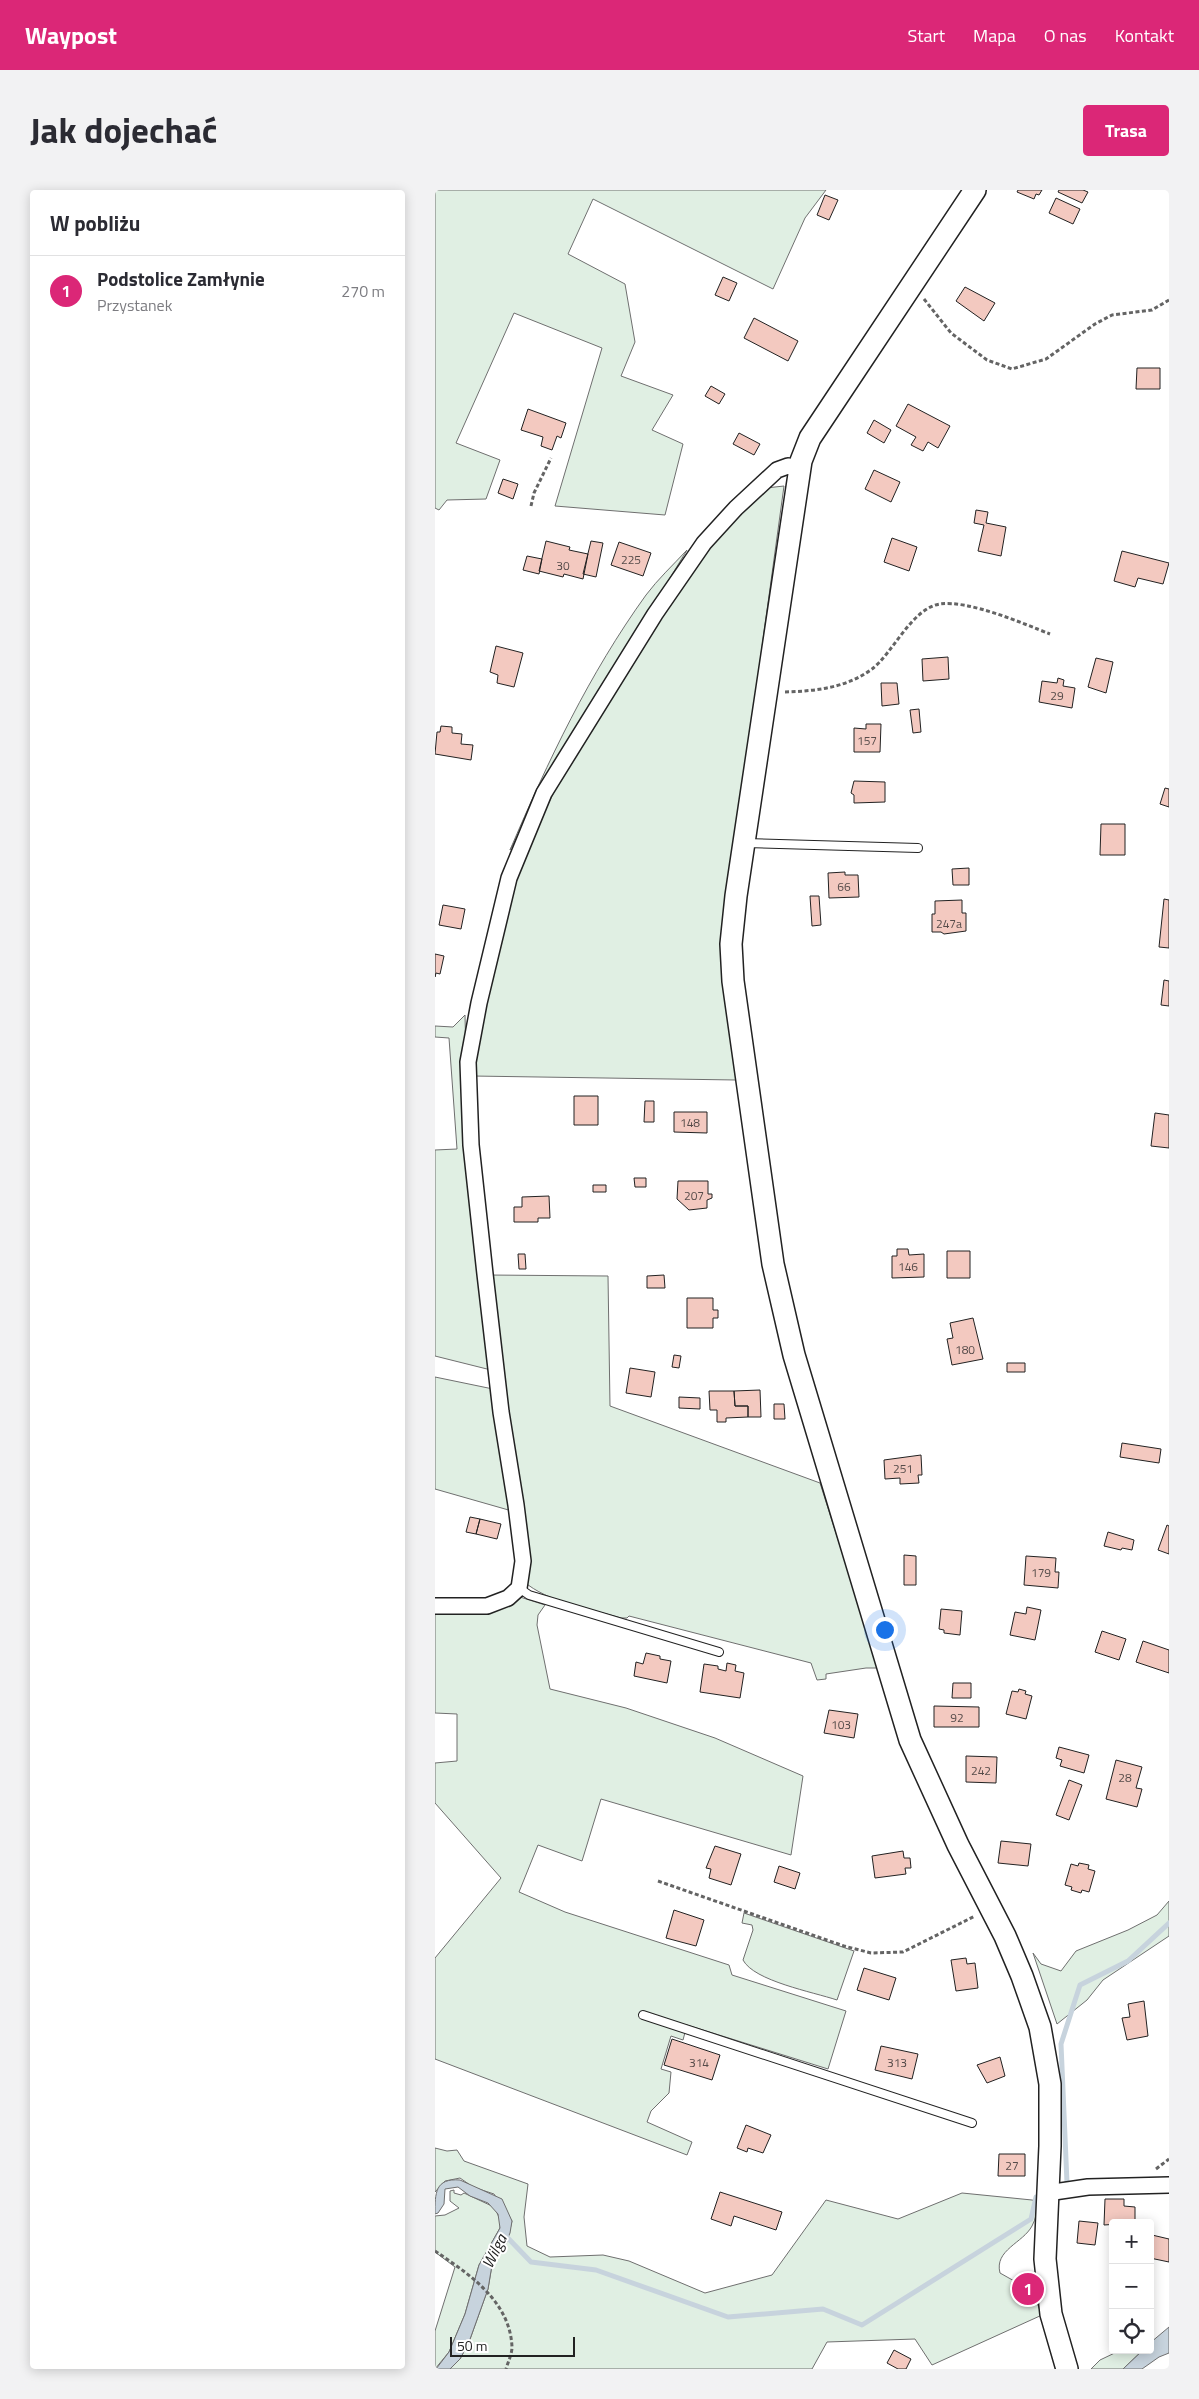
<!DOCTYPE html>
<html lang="pl">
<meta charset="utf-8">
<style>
body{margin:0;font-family:"Titillium Web",sans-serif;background:#f2f2f3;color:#2b2b33}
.controls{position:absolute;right:15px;bottom:15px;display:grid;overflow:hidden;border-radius:5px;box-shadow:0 2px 12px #0003}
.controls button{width:45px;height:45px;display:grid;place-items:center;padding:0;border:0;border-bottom:1px solid #e1e1e2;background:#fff;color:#2b2b33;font:25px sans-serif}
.scale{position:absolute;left:15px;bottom:12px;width:125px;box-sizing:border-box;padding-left:5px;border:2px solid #222;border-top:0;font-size:14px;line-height:18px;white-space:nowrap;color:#222;-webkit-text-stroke:4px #fff;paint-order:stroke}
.you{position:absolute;left:449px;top:1439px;width:18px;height:18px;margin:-12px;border:4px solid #fff;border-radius:50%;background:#1a73e8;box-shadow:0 0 0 8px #1a73e833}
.badge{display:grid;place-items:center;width:32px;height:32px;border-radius:50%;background:#db2777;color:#fff;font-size:16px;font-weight:700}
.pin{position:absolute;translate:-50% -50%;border:2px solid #fff;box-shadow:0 1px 5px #0006}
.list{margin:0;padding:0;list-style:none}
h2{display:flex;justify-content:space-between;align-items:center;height:65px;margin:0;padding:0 20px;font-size:21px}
h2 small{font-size:16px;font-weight:400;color:#7c7c81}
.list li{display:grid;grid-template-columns:32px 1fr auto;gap:15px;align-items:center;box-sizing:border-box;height:70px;padding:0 20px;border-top:1px solid #e1e1e2}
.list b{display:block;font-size:19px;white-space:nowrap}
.list p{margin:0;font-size:16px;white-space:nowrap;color:#7c7c81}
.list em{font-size:16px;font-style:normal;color:#7c7c81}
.icon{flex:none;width:28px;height:28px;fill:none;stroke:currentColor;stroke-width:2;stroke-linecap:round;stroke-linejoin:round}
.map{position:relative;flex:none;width:734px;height:2179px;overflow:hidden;border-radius:5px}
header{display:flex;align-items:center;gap:30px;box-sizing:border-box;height:70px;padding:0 25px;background:#db2777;color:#fff}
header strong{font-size:24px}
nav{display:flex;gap:28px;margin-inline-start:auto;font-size:18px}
.intro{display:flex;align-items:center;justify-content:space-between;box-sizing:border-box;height:120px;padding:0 30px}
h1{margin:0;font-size:35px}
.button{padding:12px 22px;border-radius:5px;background:#db2777;color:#fff;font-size:18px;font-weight:700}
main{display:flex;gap:30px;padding:0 30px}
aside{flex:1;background:#fff;border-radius:5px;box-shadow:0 2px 12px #0003}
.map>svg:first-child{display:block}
</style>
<header>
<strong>Waypost</strong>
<nav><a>Start</a><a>Mapa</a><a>O nas</a><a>Kontakt</a></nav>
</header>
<div class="intro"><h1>Jak dojechać</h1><a class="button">Trasa</a></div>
<main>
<aside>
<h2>W pobliżu<small></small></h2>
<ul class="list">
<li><span class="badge">1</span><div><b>Podstolice Zamłynie</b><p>Przystanek</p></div><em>270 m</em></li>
</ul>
</aside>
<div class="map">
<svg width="734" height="2179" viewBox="0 0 734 2179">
<rect width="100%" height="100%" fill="#fff"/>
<path fill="#e0efe3" stroke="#6f6f6f" d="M0,0H391L370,28L338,99L158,9L133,64L190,94L200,152L186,186L238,205L217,240L248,254L230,325L120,316L167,158L79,123L21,253L65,270L51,309L12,310L4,320L0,318Z
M349,296L289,735L288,792L301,890L37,886L49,806L71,717L96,648L148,544L272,354L331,298Z
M252,360L108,597L75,660C113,571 154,484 211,405C223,389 238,375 252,360Z
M30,825L33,959L56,1180L0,1166V960L22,959L14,848L0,847V836L18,837Z
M52,1085L173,1086L175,1216L385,1293L444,1478H431L391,1484V1489L382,1490L376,1473L194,1426L192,1428H186C153,1418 114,1413 88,1391Z
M0,1187L58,1199L77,1321L0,1299Z
M85,1407L110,1415L103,1425L102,1435L115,1499L191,1518L280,1548L368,1586L356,1665L166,1609L147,1671L103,1655L84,1702L130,1722L294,1775L297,1785L411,1821L393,1879L252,1835L248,1850L236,1846L226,1879L236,1882L234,1903L216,1921L212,1932L257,1952L252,1965L0,1869V1768L66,1688L0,1613V1573L22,1571V1524L0,1523V1419Z
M734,1711V1746L668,1790L652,1810L622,1834L598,1763L606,1774L626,1781L641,1761L693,1740L722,1725Z
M309,1723L419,1761L402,1810C378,1802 319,1791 308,1770L318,1740L317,1735L307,1733Z
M0,1958L12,1961L22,1960L29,1971L93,1994L89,2027L92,2056L115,2067L168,2065L194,2071L270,2103L337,2085L391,2010L463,2029L527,2003L597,2010L604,2012C602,2020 601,2029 597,2036C588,2053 559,2060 565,2083L597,2101L607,2125L497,2175L480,2149L392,2152L377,2179H15L25,2169L34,2152L53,2099L57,2075L72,2052L77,2031L59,2004L38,1997L25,1988L10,1991L0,2002Z
M19,2000V2003L26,2005L29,2003L59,2017L66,2031L65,2038L44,2075L30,2124L14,2162L0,2179V2141L20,2077L0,2062V2026L10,2025L24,2018L15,2011V2001Z
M686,2160H708L688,2179H656L665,2170Z"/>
<path fill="#c7d3dd" stroke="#6f6f6f" d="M25,1990L67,2009L77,2031L75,2043L66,2063L57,2075L53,2099L34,2152L25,2169L15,2179H1L14,2162L30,2124L44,2075L65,2038L63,2024L53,2013L35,2006L23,1997L10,1999L9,2014L3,2023L0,2024C0,2003 0,1988 25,1990Z
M734,2137V2163L724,2167L707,2179H688L708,2160H715V2153Z"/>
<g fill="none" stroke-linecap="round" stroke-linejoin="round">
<path stroke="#c7d3dd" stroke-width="5" d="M632,1993L626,1854L645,1795L693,1771L734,1733
M69,2044L96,2072L161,2080L293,2127L388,2119L427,2135L596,2029L601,2007"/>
</g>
<path fill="#f3c9c0" stroke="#222" d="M583,0H607L604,5L601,4L599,9L582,2Z
M624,0H648L653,2L647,13L623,2Z
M390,5L403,10L394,30L382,25Z
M621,8L645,19L638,34L614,23Z
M288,87L302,93L294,111L280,105Z
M530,97L560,113L549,131L521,111Z
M319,128L363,151L353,171L309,148Z
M702,178H725V199H701Z
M276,196L290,204L284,214L270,206Z
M473,214L515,236L503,258L493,252L488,261L476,255L481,247L461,236Z
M93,219L131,233L126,248L122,246L117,260L106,256L108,247L86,240Z
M439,230L456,240L449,253L432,243Z
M304,243L325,254L319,265L298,254Z
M439,280L465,292L456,312L430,299Z
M68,289L83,294L78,309L63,303Z
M541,320L553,322L551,333L571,337L566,366L543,361L549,335L539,333Z
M457,348L482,357L474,381L449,372Z
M111,351L135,357L134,360L153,364L148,389L129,384L128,387L104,381Z
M156,351L168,353L161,387L148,384Z
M184,352L216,363L208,386L176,375Z
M687,361L734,373L728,394L703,388L700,397L679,391Z
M92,366L107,369L104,384L88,380Z
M61,456L88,463L79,497L62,493L63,485L55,482Z
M513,467L514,489L488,491L487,469Z
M661,468L678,472L671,503L653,497Z
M623,488L629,490L628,496L640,498L637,518L604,512L607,491L622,493Z
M446,493H462L464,514L447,516Z
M484,519L486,542L478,543L475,520Z
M431,534H446L445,562H419V538L431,539Z
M6,536L17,537V543L27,544L26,554L38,555L36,570L0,564L2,542H5Z
M419,591L450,592V612L419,613V605L416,603Z
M730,598L734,599V617L725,614Z
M666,634H690V665H665Z
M534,678V695H518L517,679Z
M410,682V685H423L424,707L394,708L393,683Z
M375,706H384L386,735L377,736Z
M729,709L734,710V758L724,757Z
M527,710V723H531V741L509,744L506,742H497V724H500V711Z
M8,715L30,719L26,739L4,735Z
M0,764L9,766L5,784L1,783L0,787Z
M729,790L734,791V816L726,815Z
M139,906H163V935H139Z
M210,911H219V932H209Z
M239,922H272V943L239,942Z
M720,923L734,925V958L716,956Z
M199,988H211V997H200Z
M243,991H273V1004H277V1008L272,1010V1018L254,1020L242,1009Z
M158,995H171V1002H158Z
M114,1006L115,1028H103V1032H79V1017H87V1007Z
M462,1059H473L474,1065L489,1064V1087L457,1088V1066H462Z
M512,1061H535V1088H512Z
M83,1064H90L91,1079H84Z
M229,1085L230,1098H212V1086Z
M252,1108H278V1120H283V1128H278V1138H252Z
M538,1128L548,1169L517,1175L512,1149L518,1148L515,1133Z
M239,1165L246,1166L244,1178L237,1177Z
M572,1173H590V1182H572Z
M195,1178L220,1182L216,1207L191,1203Z
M325,1200L326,1227H313V1216H300L299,1201Z
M274,1201H299L300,1216H313V1227L291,1228V1232H282V1220H275Z
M244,1207L265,1208V1219L244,1218Z
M339,1214H349L350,1229H339Z
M687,1253L726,1259L724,1273L685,1267Z
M486,1265L487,1285H483L484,1293L465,1294V1288L450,1289L449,1270Z
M35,1327L45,1329L41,1344L31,1342Z
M45,1329L66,1334L62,1349L41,1344Z
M732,1335L734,1336V1364L723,1360Z
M673,1342L699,1350L697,1360L687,1358L686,1360L669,1356Z
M469,1365L481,1366V1395H469Z
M591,1366L621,1368L620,1382H624L623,1398L589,1395Z
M592,1417L606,1420L600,1450L575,1445L580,1422L591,1424Z
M506,1419L527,1421L525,1445L509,1443V1440L504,1439Z
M667,1441L691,1449L684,1470L660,1462Z
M708,1451L734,1460V1483L701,1472Z
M211,1463L225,1466V1469L236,1471L232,1493L199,1486L201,1472L208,1474Z
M292,1473L301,1475L300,1481L309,1483L305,1508L265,1502L269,1474L283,1476V1479L291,1481Z
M518,1493H536V1508H517Z
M584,1499L591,1501L590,1504L597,1506L591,1529L571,1524L577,1501L583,1502Z
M499,1516L544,1517V1537H499Z
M394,1520L423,1524L419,1548L389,1543Z
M624,1557L654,1565L649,1583L625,1576L627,1570L621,1568Z
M531,1566L562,1567L561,1593L531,1592Z
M681,1570L707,1577L701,1598L707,1599L702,1617L671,1609Z
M634,1590L647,1595L634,1630L621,1625Z
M566,1651L596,1654L593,1676L563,1673Z
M280,1656L306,1664L296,1695L274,1688L276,1679L271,1678Z
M468,1661L469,1668H475L476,1678H470L471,1684L440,1688L437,1666Z
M644,1673L654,1675L653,1679L660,1681L654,1702L647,1700L646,1703L636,1700L637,1697L630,1695L636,1674L643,1676Z
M344,1676L365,1683L360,1699L339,1692Z
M239,1720L269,1730L261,1756L231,1748Z
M531,1768L532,1774L540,1773L543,1798L521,1801L516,1770Z
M429,1778L461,1788L454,1810L422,1800Z
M709,1811L713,1846L692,1850L687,1828L695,1827L693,1814Z
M237,1849L285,1865L277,1890L229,1875Z
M446,1856L483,1864L477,1889L440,1880Z
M565,1867L570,1886L552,1893L542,1875Z
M311,1935L336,1945L328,1963L313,1958L312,1962L302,1958Z
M564,1964H590V1986H563Z
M285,2002L347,2022L341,2040L299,2026L296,2036L276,2029Z
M670,2009H689V2016L700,2017V2033L669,2035Z
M644,2031L663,2033L660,2055L642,2053Z
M717,2045L734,2049V2072L715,2068Z
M459,2160L476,2169L471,2179H463L452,2173Z"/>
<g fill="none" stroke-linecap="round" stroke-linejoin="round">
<g stroke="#222" stroke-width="10">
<path id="lane" d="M310,653L483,658
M84,1398L94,1405L284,1462
M208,1825L537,1933"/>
</g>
<g stroke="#222" stroke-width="18">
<path id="street" d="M0,1416H52L73,1408L84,1398L88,1371L81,1315L66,1222L50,1084L36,955L33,872L44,813L74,688L109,603L220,424L269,353L301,318L342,280L353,276L364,278
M612,2003L653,1997L734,1995"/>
</g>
<g stroke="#222" stroke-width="24">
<path id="secondary" d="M540,0L375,248L366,271L301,706L296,754L298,791L338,1074L359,1165L475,1550L523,1655L570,1746L587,1786L605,1837L615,1894V1956L610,2069L616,2124L632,2179"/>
</g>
<path stroke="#646464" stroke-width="3" stroke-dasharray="4 2.5" stroke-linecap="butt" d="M489,109L516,143L552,170L577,179L611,169L660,134L677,125L717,120L734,110
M96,316L99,303L116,268
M350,502C381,501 411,498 437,479C458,463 477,418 505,414C534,410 587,433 615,444
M223,1691L409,1756L436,1763L468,1762L540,1726
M721,1979L734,1969
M0,2061C34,2084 75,2111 77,2157C77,2164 73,2172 71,2179"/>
<use href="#lane" stroke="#fff" stroke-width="8"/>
<use href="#street" stroke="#fff" stroke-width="15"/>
<use href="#secondary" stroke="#fff" stroke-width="21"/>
</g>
<g text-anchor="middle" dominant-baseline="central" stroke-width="4" stroke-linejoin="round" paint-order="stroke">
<g font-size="12" fill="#564c4a">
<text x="196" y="369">225</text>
<text x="128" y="375">30</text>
<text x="622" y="505">29</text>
<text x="432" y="550">157</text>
<text x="409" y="696">66</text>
<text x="514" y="733">247a</text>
<text x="255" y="932">148</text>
<text x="259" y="1005">207</text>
<text x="473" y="1076">146</text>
<text x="530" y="1159">180</text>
<text x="468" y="1278">251</text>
<text x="606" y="1382">179</text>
<text x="522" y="1527">92</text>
<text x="406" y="1534">103</text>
<text x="546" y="1580">242</text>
<text x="690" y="1587">28</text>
<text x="264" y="1872">314</text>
<text x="462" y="1872">313</text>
<text x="577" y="1975">27</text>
</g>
<g font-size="16" font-style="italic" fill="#222" stroke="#fff">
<text transform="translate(59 2061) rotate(-64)">Wilga</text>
</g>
</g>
</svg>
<div class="controls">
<button>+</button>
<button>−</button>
<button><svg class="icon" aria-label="locate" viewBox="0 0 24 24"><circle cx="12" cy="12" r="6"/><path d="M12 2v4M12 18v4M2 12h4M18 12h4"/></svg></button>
</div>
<div class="scale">50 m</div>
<div class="you"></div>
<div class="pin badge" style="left:593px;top:2099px">1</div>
</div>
</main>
